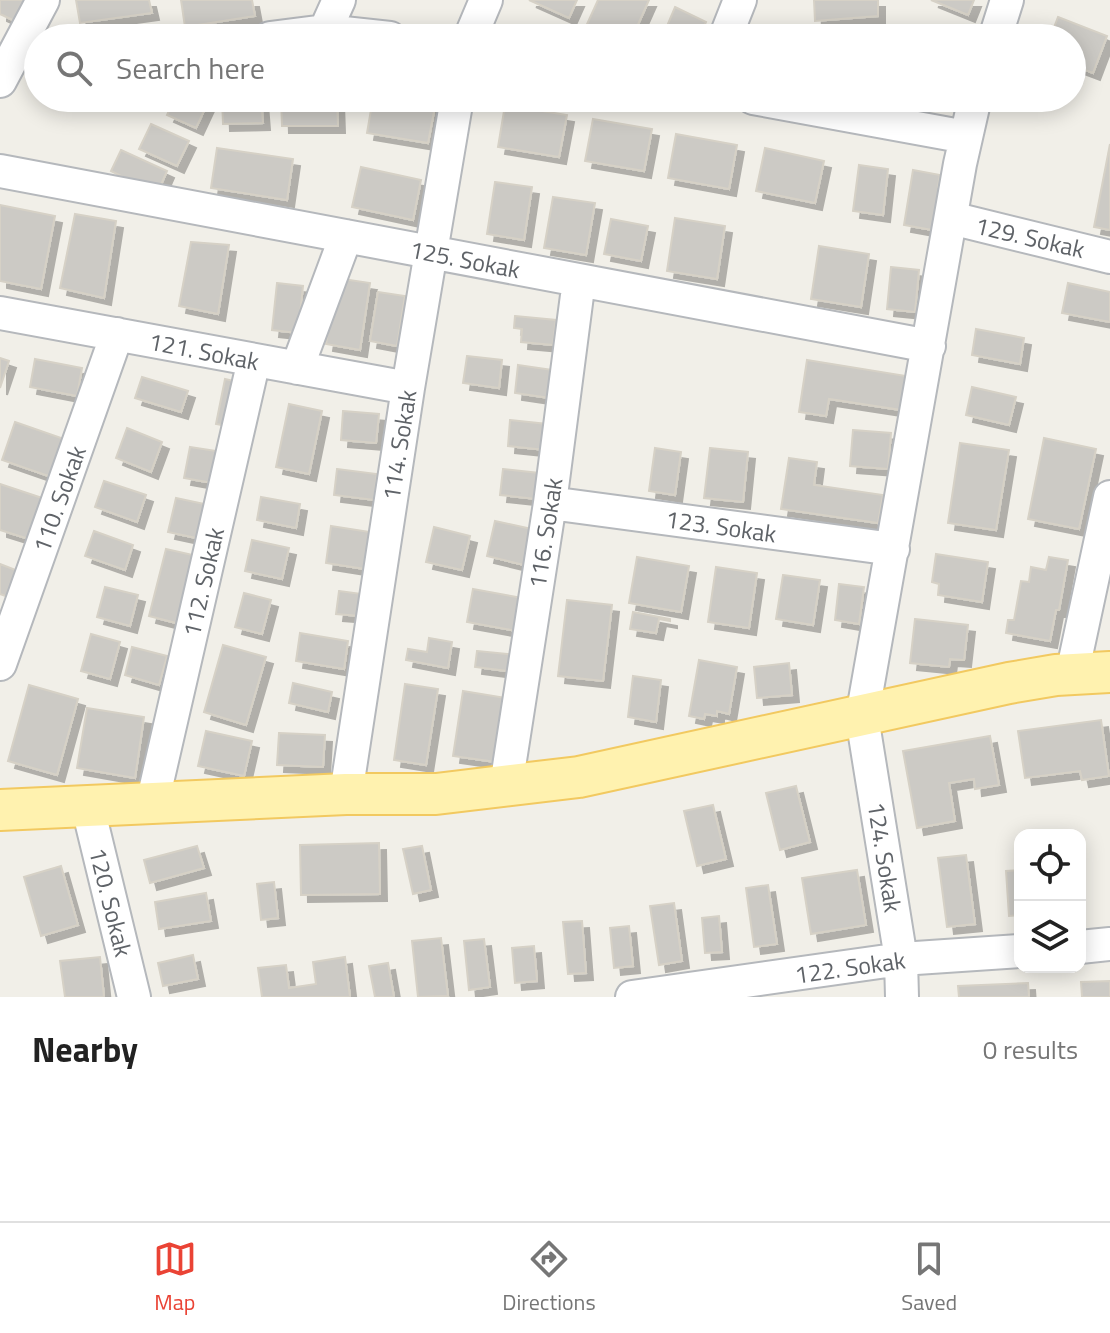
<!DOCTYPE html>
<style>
body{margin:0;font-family:"Titillium Web",sans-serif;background:#f2f2f2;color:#222}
.controls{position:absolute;right:24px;bottom:24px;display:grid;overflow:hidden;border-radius:16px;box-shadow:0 4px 20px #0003}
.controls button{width:72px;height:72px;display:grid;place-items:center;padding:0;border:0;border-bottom:2px solid #e0e0e0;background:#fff;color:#222;font:40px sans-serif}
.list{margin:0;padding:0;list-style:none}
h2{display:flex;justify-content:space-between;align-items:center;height:104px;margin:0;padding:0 32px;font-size:34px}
h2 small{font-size:26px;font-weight:400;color:#767676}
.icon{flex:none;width:44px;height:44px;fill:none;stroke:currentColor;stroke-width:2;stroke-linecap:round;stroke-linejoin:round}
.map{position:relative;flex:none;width:1110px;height:997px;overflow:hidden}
.search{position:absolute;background:#fff;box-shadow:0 4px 20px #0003;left:24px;right:24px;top:24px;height:88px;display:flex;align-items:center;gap:20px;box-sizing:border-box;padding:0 28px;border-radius:44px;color:#767676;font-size:30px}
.sheet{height:224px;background:#fff}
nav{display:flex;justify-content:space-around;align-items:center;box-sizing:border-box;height:112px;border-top:2px solid #e0e0e0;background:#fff;font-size:22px;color:#767676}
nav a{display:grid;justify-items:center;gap:4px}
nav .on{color:#ea4335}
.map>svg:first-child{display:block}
</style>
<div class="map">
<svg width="1110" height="997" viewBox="0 0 1110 997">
<defs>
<filter id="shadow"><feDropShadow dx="7" dy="7" stdDeviation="0" flood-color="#0004"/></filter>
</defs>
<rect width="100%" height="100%" fill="#f1efe8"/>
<path fill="#cccac5" stroke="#d6d1c6" stroke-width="2" filter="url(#shadow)" d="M0,0H27L17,22L0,14Z
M76,0H149L152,13L80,23Z
M181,0H252L255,16L185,27Z
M529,0H577L569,18Z
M598,0H649L632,38H595L583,33Z
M814,0H878V16L815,21Z
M931,0H974L968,15Z
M675,7L706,22L699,38H662Z
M1058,17L1107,36L1093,73L1072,65V38H1050Z
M175,98H204L209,100L196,128L167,115Z
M222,98H261L263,123L223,124Z
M281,98H337L338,126H282Z
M373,98H419L436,101L428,143L367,133Z
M505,105L567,115L559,157L498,147Z
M593,119L652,129L644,171L585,161Z
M151,124L189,141L177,166L139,149Z
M676,134L737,145L729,189L668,178Z
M1110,144V230L1094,227Z
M217,148L293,159L287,200L211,188Z
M765,148L824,161L815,203L756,191Z
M121,150L167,171L157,194L111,171Z
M859,165L888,169L883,215L853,211Z
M361,167L421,180L413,220L352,207Z
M913,170L940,175L938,187L945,188L938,231L904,225Z
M495,182L532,187L524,240L487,234Z
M553,197L595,203L586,255L544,248Z
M0,205L55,216L41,289L0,281Z
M75,214L116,221L104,298L60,288Z
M675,218L725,226L717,279L667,271Z
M611,219L648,226L641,261L604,254Z
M191,242L229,245L218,314L179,306Z
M819,246L869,254L861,307L811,299Z
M891,267L919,270L915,312L887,309Z
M336,278L370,283L360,350L326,344Z
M277,283L303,286L298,333L272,330Z
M1068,283L1110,292V322L1062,313Z
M378,292L405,296L397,346L370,341Z
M515,316L556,320L553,345L521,342L522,329L514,328Z
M976,329L1024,338L1020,364L972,355Z
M467,356L502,360L499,388L463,383Z
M0,358L9,361L0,388Z
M35,359L82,368L77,396L30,387Z
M807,360L906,376L901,410L829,399L826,416L799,412Z
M518,365L553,370L550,398L515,393Z
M142,377L188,391L181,412L135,398Z
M225,379L247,384L238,428L216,424Z
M972,387L1016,397L1009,425L966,415Z
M289,404L322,411L309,474L276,467Z
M343,411L379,414L376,443L341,440Z
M510,420L547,424L545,450L508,446Z
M15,422L70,441L57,479L2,460Z
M127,428L162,442L151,472L116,458Z
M853,430L891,433L888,469L850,466Z
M1044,438L1096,449L1079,529L1028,519Z
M960,443L1009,450L996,530L948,523Z
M190,447L223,452L218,484L184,478Z
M655,448L681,452L675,495L649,491Z
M710,448L748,452L743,502L704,498Z
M789,458L817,462L814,485L883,495L878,523L781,509Z
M337,469L377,474L374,500L334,495Z
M503,469L539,473L536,499L500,495Z
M104,481L146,495L137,522L95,507Z
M0,484L45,499L32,540L0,530Z
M261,497L300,504L296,528L257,520Z
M176,498L209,505L201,539L168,532Z
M495,521L532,529L524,565L487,556Z
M331,526L370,532L365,569L326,563Z
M434,527L470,536L462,570L426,562Z
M94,531L133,545L125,570L85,556Z
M252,540L289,548L282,579L245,571Z
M166,549L197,556L180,624L149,616Z
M936,554L988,562L982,602L938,595L939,584L932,582Z
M637,557L689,566L681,612L629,603Z
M1049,557L1068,560L1059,610H1056L1050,641L1006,633L1008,620H1014L1021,581L1029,582L1031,567L1046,570Z
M0,564L26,574L17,600L0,594Z
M716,567L757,573L749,628L708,622Z
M783,575L820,580L813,625L776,619Z
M839,584L864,587L859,624L835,620Z
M105,587L138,595L130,626L97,617Z
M473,589L528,599L522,632L467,622Z
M339,591L362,594L360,616L336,614Z
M244,593L271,600L262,634L235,627Z
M567,600L612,605L603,681L558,676Z
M633,612L670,619V621L659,619L656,633L630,629Z
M915,619L968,625L964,660L950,659L949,667L910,663Z
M300,633L348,641L344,669L296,661Z
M91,634L120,642L110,679L81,671Z
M429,638L452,642L448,668L406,660L408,649L427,652Z
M223,645L266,657L246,725L204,712Z
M132,647L167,656L159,685L125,675Z
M477,651L517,655L515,672L475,667Z
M699,660L737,667L729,714L717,711V716L705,714L704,719L689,716Z
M789,663L792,695L757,698L754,667Z
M633,676L661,680L656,722L628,717Z
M293,683L332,692L328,712L289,703Z
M405,684L438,689L426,765L394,760Z
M29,685L78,699L57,775L8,761Z
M463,691L506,698L496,762L453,756Z
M87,708L144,717L135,778L77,768Z
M1101,720L1109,776L1082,780L1080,771L1025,778L1018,731Z
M206,731L252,741L244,776L198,766Z
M279,733L325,735L323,767L277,765Z
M990,736L999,785L975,789L974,779L949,783L955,821L917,828L903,751Z
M796,786L810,842L780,850L766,793Z
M713,805L726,859L697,866L684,811Z
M379,843L380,894L301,895L300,845Z
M197,846L204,868L150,883L144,860Z
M422,846L431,890L413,894L403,849Z
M966,855L975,924L947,927L938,858Z
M61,866L78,925L41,936L24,877Z
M857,870L866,925L811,934L802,878Z
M1020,870V915L1009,916L1006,871Z
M274,882L278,918L261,920L257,884Z
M768,885L777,944L754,947L746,888Z
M206,893L211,921L159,929L155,902Z
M674,903L682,961L659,965L650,906Z
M719,916L722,952L705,953L702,918Z
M582,921L586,973L568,974L563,922Z
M629,926L633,966L614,968L610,928Z
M441,938L448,996L418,997L412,941Z
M484,939L490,987L469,990L464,941Z
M534,946L537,981L515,983L512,948Z
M193,955L198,979L163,986L158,963Z
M100,957L104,997H65L60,961Z
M345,957L350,997H262L258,968L286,965L289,988L316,984L313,962Z
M388,963L394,997H375L369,966Z
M1110,981V997H1082L1081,982Z
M1028,983L1029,997H959L958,986Z"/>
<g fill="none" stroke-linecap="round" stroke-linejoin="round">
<g stroke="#b5b8bc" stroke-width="36">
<path id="minor" d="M325,31L339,0
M270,38L325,31L390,38
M470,38L486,0
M725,38L740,0
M995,38L1007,0
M0,81L43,0
M753,98L966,137
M0,171L929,346
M951,218L1110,257
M0,313L408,388
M297,368L346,236
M550,503L893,549
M0,664L117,334
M1072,674L1110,497
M506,786L550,503L579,280
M346,794L408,388L457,98
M152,804L254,360
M88,808L134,997
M1080,947L1110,944
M632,997L901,959L1020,951
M902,997L901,959L862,717L960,164L975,98"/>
</g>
<g stroke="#f2c960" stroke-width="44">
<path id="major" d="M0,810L346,794H436L579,777L1009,683L1056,675L1110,672"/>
</g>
<use href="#minor" stroke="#fff" stroke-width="32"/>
<use href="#major" stroke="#fff2af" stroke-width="40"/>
</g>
<g text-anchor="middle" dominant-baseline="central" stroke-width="6" stroke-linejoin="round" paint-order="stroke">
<g font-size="24" fill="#5f6368" stroke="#fff">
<text transform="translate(1030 237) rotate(13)">129. Sokak</text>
<text transform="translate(465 259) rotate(11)">125. Sokak</text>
<text transform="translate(204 351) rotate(11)">121. Sokak</text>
<text transform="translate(399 445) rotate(-81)">114. Sokak</text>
<text transform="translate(59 499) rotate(-70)">110. Sokak</text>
<text transform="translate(721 526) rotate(8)">123. Sokak</text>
<text transform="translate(545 533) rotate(-81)">116. Sokak</text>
<text transform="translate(203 582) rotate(-77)">112. Sokak</text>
<text transform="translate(885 857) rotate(81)">124. Sokak</text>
<text transform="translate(111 902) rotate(76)">120. Sokak</text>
<text transform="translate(850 967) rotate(-8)">122. Sokak</text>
</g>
</g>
</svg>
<div class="controls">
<button><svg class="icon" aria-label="locate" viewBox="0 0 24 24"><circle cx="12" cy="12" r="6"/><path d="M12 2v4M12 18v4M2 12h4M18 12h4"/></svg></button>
<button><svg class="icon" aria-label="layers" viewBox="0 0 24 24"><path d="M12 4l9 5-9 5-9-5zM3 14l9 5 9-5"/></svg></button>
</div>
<div class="search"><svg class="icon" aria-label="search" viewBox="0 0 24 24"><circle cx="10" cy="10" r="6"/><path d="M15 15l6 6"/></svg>Search here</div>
</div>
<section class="sheet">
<h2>Nearby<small>0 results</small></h2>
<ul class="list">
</ul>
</section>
<nav>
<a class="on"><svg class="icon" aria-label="map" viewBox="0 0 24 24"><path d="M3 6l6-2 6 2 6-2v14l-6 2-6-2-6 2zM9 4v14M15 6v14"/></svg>Map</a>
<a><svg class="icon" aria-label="directions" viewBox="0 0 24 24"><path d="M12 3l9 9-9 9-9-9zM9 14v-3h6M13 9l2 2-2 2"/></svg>Directions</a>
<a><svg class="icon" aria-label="saved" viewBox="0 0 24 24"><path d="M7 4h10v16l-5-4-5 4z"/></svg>Saved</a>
</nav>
